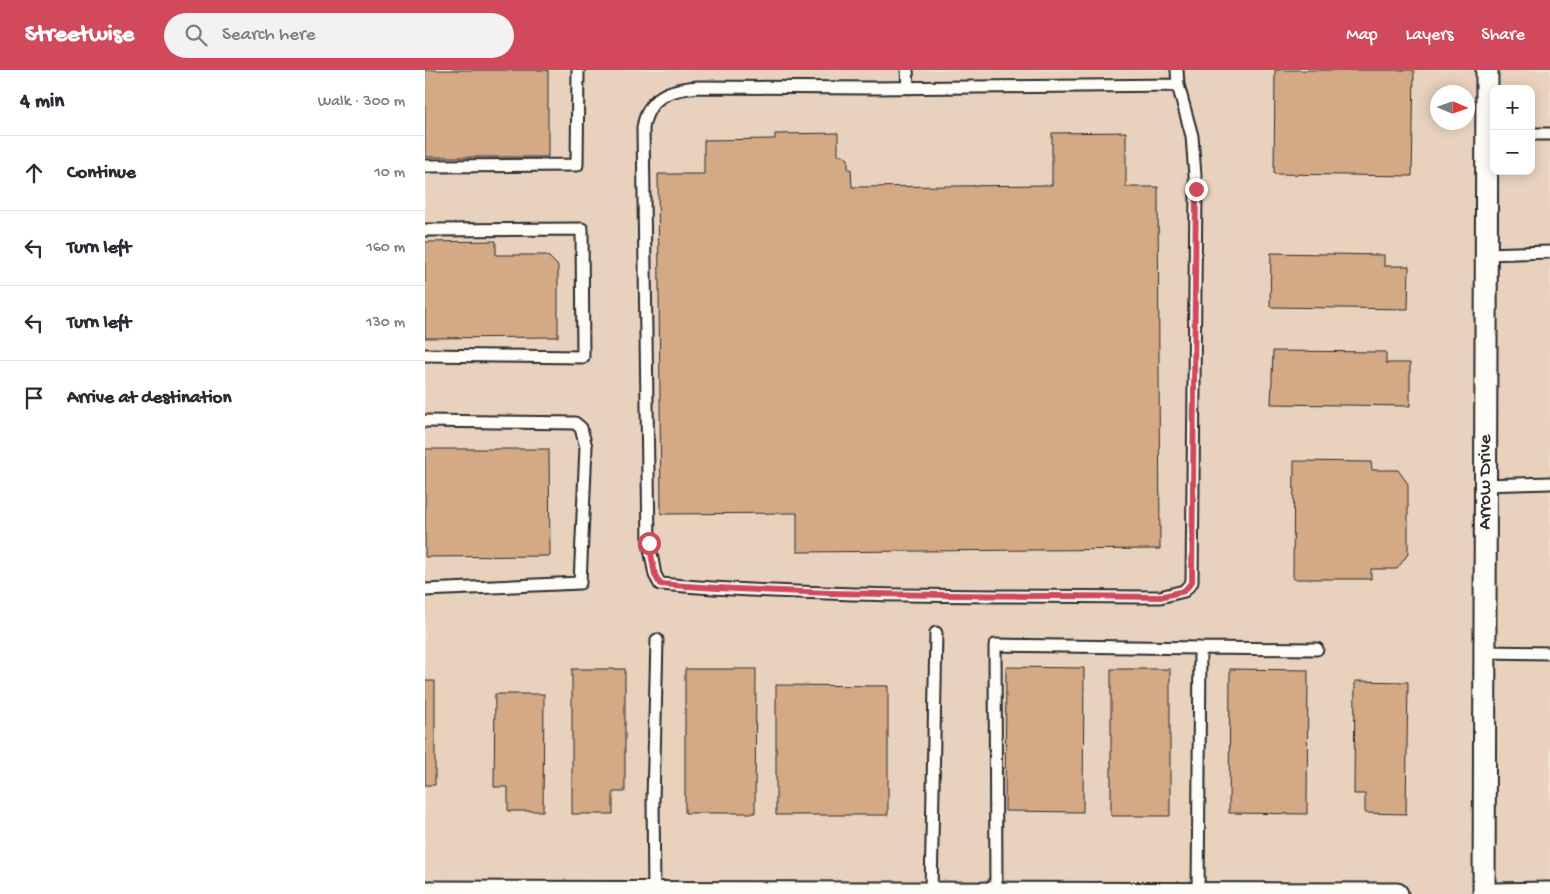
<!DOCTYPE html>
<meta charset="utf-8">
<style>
body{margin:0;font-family:"Gochi Hand",sans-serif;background:#f2f2f3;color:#2b2b33}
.controls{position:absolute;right:15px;top:15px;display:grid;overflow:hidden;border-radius:10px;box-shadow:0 2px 12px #0003}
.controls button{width:45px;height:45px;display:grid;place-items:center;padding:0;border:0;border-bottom:1px solid #e1e1e2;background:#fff;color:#2b2b33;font:25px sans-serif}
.compass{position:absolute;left:1005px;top:15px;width:45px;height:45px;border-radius:50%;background:#fff;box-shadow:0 2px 12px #0003;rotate:92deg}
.stop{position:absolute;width:15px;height:15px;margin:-11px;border:4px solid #d1495b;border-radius:50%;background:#fff}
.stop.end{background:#d1495b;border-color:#fff;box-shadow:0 1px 5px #0008}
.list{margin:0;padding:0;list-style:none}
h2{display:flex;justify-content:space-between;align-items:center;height:65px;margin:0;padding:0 20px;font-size:21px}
h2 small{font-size:16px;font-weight:400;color:#7c7c81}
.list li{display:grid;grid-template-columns:32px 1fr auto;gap:15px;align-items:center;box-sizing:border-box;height:75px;padding:0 20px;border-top:1px solid #e1e1e2}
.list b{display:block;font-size:19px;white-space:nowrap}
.list em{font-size:16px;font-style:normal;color:#7c7c81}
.icon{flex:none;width:28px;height:28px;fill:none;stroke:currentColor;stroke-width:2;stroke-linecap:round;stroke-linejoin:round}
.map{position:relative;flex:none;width:1125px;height:824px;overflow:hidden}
header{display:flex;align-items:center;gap:30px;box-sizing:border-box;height:70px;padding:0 25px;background:#d1495b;color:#fff}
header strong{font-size:24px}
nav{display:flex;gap:28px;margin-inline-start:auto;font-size:18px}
.search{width:350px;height:45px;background:#f2f2f3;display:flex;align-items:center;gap:12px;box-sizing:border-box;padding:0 18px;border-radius:28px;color:#7c7c81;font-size:19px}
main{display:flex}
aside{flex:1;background:#fff}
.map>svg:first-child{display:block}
</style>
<header>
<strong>Streetwise</strong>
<div class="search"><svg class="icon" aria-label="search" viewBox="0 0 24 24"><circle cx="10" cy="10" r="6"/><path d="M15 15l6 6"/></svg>Search here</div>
<nav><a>Map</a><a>Layers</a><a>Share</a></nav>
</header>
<main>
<aside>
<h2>4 min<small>Walk · 300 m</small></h2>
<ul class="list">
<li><svg class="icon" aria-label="ahead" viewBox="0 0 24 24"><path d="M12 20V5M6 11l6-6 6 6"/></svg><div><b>Continue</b></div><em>10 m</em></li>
<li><svg class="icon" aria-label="left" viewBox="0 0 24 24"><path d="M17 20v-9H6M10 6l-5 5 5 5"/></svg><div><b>Turn left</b></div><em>160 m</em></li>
<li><svg class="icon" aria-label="left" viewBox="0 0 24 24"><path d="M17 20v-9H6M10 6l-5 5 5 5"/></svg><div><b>Turn left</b></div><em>130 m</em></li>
<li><svg class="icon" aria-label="arrive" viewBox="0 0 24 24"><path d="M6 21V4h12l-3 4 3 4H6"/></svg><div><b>Arrive at destination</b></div></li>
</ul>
</aside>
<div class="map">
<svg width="1125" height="824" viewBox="0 0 1125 824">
<rect width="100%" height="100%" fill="#f1e3d5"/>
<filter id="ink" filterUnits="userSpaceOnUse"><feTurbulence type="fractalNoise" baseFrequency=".02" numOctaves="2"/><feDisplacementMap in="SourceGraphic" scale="10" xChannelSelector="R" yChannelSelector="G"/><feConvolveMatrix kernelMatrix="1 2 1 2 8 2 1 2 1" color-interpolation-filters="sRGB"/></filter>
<g filter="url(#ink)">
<path fill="#e8d2bd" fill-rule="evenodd" d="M0,0H1125V824H0ZM1069,19H1106V101H1069ZM1012,22H1042V52H1012Z"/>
<path fill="#d4a985" stroke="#2b2b2b" d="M0,0H123V87H0Z
M850,0H989L987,106L849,104Z
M701,62V117H733L735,479L372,482V443L236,444L233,104H279V70L350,69V64L413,63V85H418L423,89V99H426L427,117L627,115V63Z
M71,171V185H122L133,196V267L0,268V172Z
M846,183L959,185V196H984L983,239L845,237Z
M848,281L961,282V293H985V336L846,334Z
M0,379H124L125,486L0,487Z
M869,391L946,392L947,400H973L983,414V484L972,499H946V509H868Z
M581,597L659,598L658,742L580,741Z
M147,599H200V722H188V744H147Z
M260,599H331L330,743H260Z
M686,599H745V746H686Z
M805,599L883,600L882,744L804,743Z
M0,611H10V715H0Z
M930,611L983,612L981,744L940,743V724H929Z
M351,615L463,616V745H351Z
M70,624H119L118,741H83V717H69Z"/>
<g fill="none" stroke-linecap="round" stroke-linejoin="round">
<g stroke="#2b2b2b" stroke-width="15">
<path id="service" d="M482,0L483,18
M752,0L753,15L767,66L771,119L767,512L759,521L735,527C568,525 401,528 235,514L230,505L224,473L218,58C223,26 245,19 274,17L447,18L753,15
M1106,64H1125
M0,96L152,95L153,0
M0,160L157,159L158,287L0,285
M1061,184L1125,182
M0,351L150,353L156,358L161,377L155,513L0,520
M1060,415L1125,413
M1060,582L1125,583
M229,822L228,731L232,570
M506,823L511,563
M571,823L570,575L775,578
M773,824L775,578L892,579"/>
</g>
<g stroke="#2b2b2b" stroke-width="25">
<g id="minor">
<path d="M0,822L972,824"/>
<path id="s1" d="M1059,824L1062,0"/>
<path d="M1071,824L1125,823"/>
</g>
</g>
<use href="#service" stroke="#fdfcf7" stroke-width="11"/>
<use href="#minor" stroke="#fdfcf7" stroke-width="21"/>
</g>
</g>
<g fill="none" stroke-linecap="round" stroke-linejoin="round" filter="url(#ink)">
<path stroke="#d1495b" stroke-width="6" d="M224,473L230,505L235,514C401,527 568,525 735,527L759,521L767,512L771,119"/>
</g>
<g text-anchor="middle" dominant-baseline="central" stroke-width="4.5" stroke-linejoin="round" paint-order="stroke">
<g font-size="19" fill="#2b2b2b" stroke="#fdfcf7">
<text stroke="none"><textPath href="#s1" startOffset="412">Arrow Drive</textPath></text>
</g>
</g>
</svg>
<div class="controls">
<button>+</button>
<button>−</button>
</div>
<svg class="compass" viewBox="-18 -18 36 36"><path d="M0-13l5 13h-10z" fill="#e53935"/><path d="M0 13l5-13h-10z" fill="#7c7c81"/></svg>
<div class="stop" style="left:224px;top:473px"></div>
<div class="stop end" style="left:771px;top:119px"></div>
</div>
</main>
